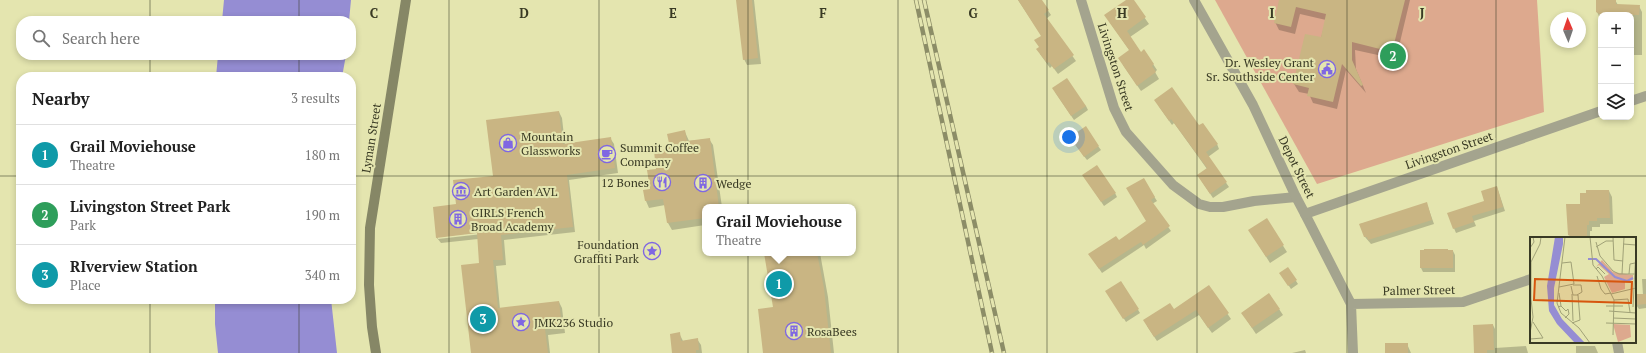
<!DOCTYPE html>
<meta charset="utf-8">
<style>
body{margin:0;font-family:"PT Serif",serif;background:#f6f6f6;color:#222}
.controls{position:absolute;right:12px;top:12px;display:grid;overflow:hidden;border-radius:8px;box-shadow:0 2px 6px #0003}
.controls button{width:36px;height:36px;display:grid;place-items:center;padding:0;border:0;border-bottom:1px solid #e0e0e0;background:#fff;color:#222;font:20px sans-serif}
.compass{position:absolute;left:1550px;top:12px;width:36px;height:36px;border-radius:50%;background:#fff;box-shadow:0 2px 6px #0003;rotate:358deg}
.you{position:absolute;left:1069px;top:137px;width:14px;height:14px;margin:-10px;border:3px solid #fff;border-radius:50%;background:#1a73e8;box-shadow:0 0 0 6px #1a73e833}
.badge{display:grid;place-items:center;width:26px;height:26px;border-radius:50%;background:#0f766e;color:#fff;font-size:13px;font-weight:700}
.pin{position:absolute;translate:-50% -50%;border:2px solid #fff;box-shadow:0 1px 4px #0006}
.popup{position:absolute;left:702px;top:204px;width:154px;height:52px;box-sizing:border-box;display:grid;place-content:center;border-radius:8px;background:#fff;filter:drop-shadow(0 1px 3px #0005);font-size:13px;white-space:nowrap;color:#767676}
.popup b{font-size:15px;color:#222}
.popup::after{content:'';position:absolute;left:50%;top:100%;margin-left:-8px;border:8px solid transparent;border-top-color:#fff}
.list{margin:0;padding:0;list-style:none}
h2{display:flex;justify-content:space-between;align-items:center;height:52px;margin:0;padding:0 16px;font-size:17px}
h2 small{font-size:13px;font-weight:400;color:#767676}
.list li{display:grid;grid-template-columns:26px 1fr auto;gap:12px;align-items:center;box-sizing:border-box;height:60px;padding:0 16px;border-top:1px solid #e0e0e0}
.list b{display:block;font-size:15px;white-space:nowrap}
.list p{margin:0;font-size:13px;white-space:nowrap;color:#767676}
.list em{font-size:13px;font-style:normal;color:#767676}
.icon{flex:none;width:22px;height:22px;fill:none;stroke:currentColor;stroke-width:2;stroke-linecap:round;stroke-linejoin:round}
.map{position:relative;flex:none;width:1646px;height:353px;overflow:hidden}
.search{position:absolute;background:#fff;box-shadow:0 2px 6px #0003;left:16px;top:16px;width:340px;height:44px;display:flex;align-items:center;gap:10px;box-sizing:border-box;padding:0 14px;border-radius:16px;color:#767676;font-size:15px}
.panel{position:absolute;background:#fff;box-shadow:0 2px 6px #0003;left:16px;top:72px;width:340px;height:232px;border-radius:16px}
.map>svg:first-child{display:block}
</style>
<div class="map">
<svg width="1646" height="353" viewBox="0 0 1646 353">
<rect width="100%" height="100%" fill="#e4e5af"/>
<path fill="#dda98e" d="M1215,0H1537L1544,112L1317,184Z"/>
<path fill="#958dd3" d="M224,0H351L349,21H222Z
M218,55H346L342,77H216Z
M215,299H331L337,353H218L215,324Z"/>
<path fill="#0003" fill-rule="evenodd" d="M737,0H754L761,64L747,65L744,59Z
M1018,0H1041L1051,15L1046,19L1076,61L1058,74L1052,66L1050,68L1040,54V48L1042,36Z
M1128,0H1132L1149,24L1130,37L1141,53L1153,64L1157,70L1155,72L1159,79L1141,91L1123,65L1130,51L1109,21Z
M1280,0H1410L1396,59L1355,50L1356,69L1366,93L1346,70L1337,109L1313,103L1309,94L1299,92L1294,84L1321,38L1326,20L1300,14L1295,34L1279,30L1275,22Z
M1597,0H1615L1618,5L1639,6L1642,12V55H1633L1631,52V15H1601V44L1599,40V16L1597,12Z
M1055,92L1086,106L1088,110L1074,120Z
M1158,105L1199,127L1217,144L1219,149L1208,157L1229,187L1213,198L1201,180L1207,169L1174,123L1172,125Z
M559,112L562,118L565,145L610,138L614,144L618,173L569,180L575,232L504,240L506,265L496,266L500,309L559,302L562,308L565,333L548,335L550,353H472L480,264L478,239L441,243L437,238L494,177ZM482,232V234L438,239V237Z
M685,132L689,141L709,139L713,145L722,207H705V225L672,230L668,223L665,205L649,208L646,201L644,191L651,190L658,170L669,150Z
M1073,142L1098,146L1101,150L1087,160Z
M1086,179L1115,193L1117,197L1104,206Z
M1143,179L1157,201L1152,204L1171,231L1146,249L1144,245L1102,273L1092,258L1148,222Z
M1497,187L1505,211L1474,221L1476,226L1456,233L1448,214L1485,202Z
M1609,191L1612,197L1613,224H1600V227H1592V231H1590V238H1577L1571,235V237L1573,238H1571L1569,234L1581,205Z
M1428,207L1434,224L1371,244L1365,237L1360,224Z
M1266,219L1287,252L1270,263L1253,236Z
M1448,250L1453,251L1455,255V272H1423L1421,268V251Z
M765,253H820L828,297L834,353H764L775,308Z
M1283,277L1296,281L1298,284L1291,289Z
M1642,279H1646V308L1639,309L1636,305L1643,295Z
M1121,282L1140,313L1126,322L1107,291Z
M1209,287L1231,319L1212,333L1199,315L1157,341L1147,326L1174,310Z
M1279,309L1283,315L1256,334L1246,319Z
M1493,325L1495,329V348L1526,346L1528,353H1475Z
M679,333L683,341L697,339L701,345L702,353H673Z
M1407,344L1411,353H1386Z
M1576,346H1595L1598,353H1576Z
M1305,350L1306,353H1292Z"/>
<path fill="#c9b583" d="M736,0H752L758,58L743,60Z
M1018,0H1042L1049,10L1044,14L1074,55L1054,69L1049,62L1047,63L1036,49L1039,47L1034,40L1041,36Z
M1126,0H1134L1146,17L1127,31L1141,52L1144,49L1154,64L1152,66L1156,72L1137,86L1118,58L1129,50L1104,15Z
M1279,0H1405L1392,52L1352,42V60L1363,85L1361,86L1342,64L1333,102L1307,96L1309,88L1293,84L1305,34L1321,37L1326,14L1296,7L1291,27L1274,23Z
M1596,0H1616V4L1640,5L1639,15H1601L1596,12Z
M1067,78L1086,106L1071,116L1052,88Z
M1172,87L1199,125L1203,123L1218,144L1206,152L1227,182L1210,194L1197,175L1207,168L1171,119L1169,121L1154,100Z
M559,111L563,144L611,137L615,168L567,175L573,227L501,235L503,260H493L498,308L559,301L562,327L545,329L548,353H471L461,265L479,263L477,233L436,238L433,207L456,204L453,180L493,176L486,120Z
M1086,126L1099,146L1084,157L1070,137Z
M685,130L687,141L710,138L719,207H705V218L667,223L663,199L645,201L643,190L650,189L647,170L656,169L654,151L668,149L667,144L669,143L667,134Z
M1097,165L1116,193L1101,202L1082,175Z
M1144,178L1155,197L1151,200L1170,226L1143,245L1141,242L1099,269L1088,254L1116,236L1119,240L1146,221L1126,188Z
M1497,186L1503,207L1472,216L1474,222L1453,229L1447,213L1484,201L1481,191Z
M1586,190H1609L1610,218H1597V221H1589V225H1587V236L1575,238L1568,235L1566,204H1580V193H1586Z
M1427,202L1432,220L1368,240L1367,237H1364L1359,224Z
M1267,218L1284,245L1266,257L1248,230Z
M1424,249H1448V250H1453V268H1420V250H1424Z
M764,253H817L824,288L831,353H763L758,309L773,307Z
M1288,267L1297,280L1288,286L1279,273Z
M1121,281L1139,309L1123,319L1105,291Z
M1209,285L1229,313L1208,328L1196,310L1154,337L1143,320L1170,303L1174,309Z
M1269,293L1280,309L1252,328L1241,313Z
M1635,294H1646V304L1635,305Z
M1493,324L1494,350H1487V353H1474L1473,325Z
M680,332L681,341L698,338L699,350H696V353H672L670,334Z
M1385,343H1408V353H1385Z"/>
<g fill="none" stroke-linecap="round" stroke-linejoin="round">
<path stroke="#a4a48e" stroke-width="10" d="M1081,0L1114,108L1126,132L1173,185L1199,204L1210,207H1223L1254,201L1296,197
M1305,214L1351,304L1353,353
M1351,304L1463,302L1531,279
M1617,342L1619,353"/>
<path stroke="#a4a48e" stroke-width="10" d="M1194,0L1253,105L1296,197L1305,214L1601,111
M1631,101L1646,96"/>
<path stroke="#868766" stroke-width="10" d="M376,353L372,327L369,285L370,228L406,0"/>
<g stroke="#8c8d67" stroke-width="4.5">
<path id="rail" d="M916,0L992,353
M924,0L1004,353"/>
</g>
<use href="#rail" stroke="#e4e5af" stroke-width="3" stroke-dasharray="9" stroke-linecap="butt"/>
</g>
<path fill="none" stroke="#393a24" stroke-width="1" stroke-opacity="0.55" d="M150,0V21M299,0V21M449,0V353M599,0V353M748,0V353M898,0V353M1047,0V353M1197,0V353M1347,0V353M1496,0V353M150,55V77M299,55V77M0,176H21M351,176H1646M150,299V353M299,299V353"/>
<defs>
<g id="civic-ring" transform="scale(0.9)"><circle r="9.5" fill="#e4e5af" stroke="#7f67e2" stroke-width="1.5"/><path d="M-.6-6.5H3V-4.5H.6V-3L4-1V1h2V6H-6V1h2V-1L-.6-3ZM-1.2 2.5V6h2.4V2.5Z" fill="#7f67e2"/></g>
<g id="shop-ring" transform="scale(0.9)"><circle r="9.5" fill="#e4e5af" stroke="#7f67e2" stroke-width="1.5"/><path d="M-5-2.5h2.3a2.7 3.5 0 0 1 5.4 0H5L5.5 6h-11ZM-1.5-2.5h3a1.5 2.3 0 0 0-3 0Z" fill="#7f67e2"/></g>
<g id="cafe-ring" transform="scale(0.9)"><circle r="9.5" fill="#e4e5af" stroke="#7f67e2" stroke-width="1.5"/><path d="M-5.5-4.5H6V0H3Q3 3.5 0 3.5H-2.5Q-5.5 3.5-5.5 0ZM3-3.2v2h1.7v-2ZM-6 4.5H4V6H-6Z" fill="#7f67e2"/></g>
<g id="restaurant-ring" transform="scale(0.9)"><circle r="9.5" fill="#e4e5af" stroke="#7f67e2" stroke-width="1.5"/><path d="M-5-6h1v4h1v-4h1v4h1v-4h1v5L-1.5 .5V6h-2V.5L-5-1ZM5-6V6H3V1.5H1.5Q1.5-4 5-6Z" fill="#7f67e2"/></g>
<g id="building-ring" transform="scale(0.9)"><circle r="9.5" fill="#e4e5af" stroke="#7f67e2" stroke-width="1.5"/><path d="M-4-6H4V6H1V3H-1V6H-4ZM-2.5-4.3h1.7v1.8h-1.7ZM.8-4.3h1.7v1.8H.8ZM-2.5-1h1.7V.8h-1.7ZM.8-1h1.7V.8H.8Z" fill="#7f67e2"/></g>
<g id="museum-ring" transform="scale(0.9)"><circle r="9.5" fill="#e4e5af" stroke="#7f67e2" stroke-width="1.5"/><path d="M0-6L6-3V-2H-6V-3ZM-5-1h2V3h-2ZM-1-1h2V3h-2ZM3-1h2V3H3ZM-6 4H6V6H-6Z" fill="#7f67e2"/></g>
<g id="sight-ring" transform="scale(0.9)"><circle r="9.5" fill="#e4e5af" stroke="#7f67e2" stroke-width="1.5"/><path d="M0-6L1.8-2.2L6-1.7L2.9 1.2L3.7 5.4L0 3.3L-3.7 5.4L-2.9 1.2L-6-1.7L-1.8-2.2Z" fill="#7f67e2"/></g>
</defs>
<g fill-rule="evenodd">
<use href="#civic-ring" x="1327" y="69"/>
<use href="#shop-ring" x="508" y="143"/>
<use href="#cafe-ring" x="607" y="154"/>
<use href="#restaurant-ring" x="662" y="182"/>
<use href="#building-ring" x="703" y="183"/>
<use href="#museum-ring" x="461" y="191"/>
<use href="#building-ring" x="458" y="219"/>
<use href="#sight-ring" x="652" y="251"/>
<use href="#sight-ring" x="521" y="322"/>
<use href="#building-ring" x="794" y="331"/>
</g>
<g text-anchor="middle" dominant-baseline="central" stroke-width="4" stroke-linejoin="round" paint-order="stroke">
<g font-size="12" fill="#393a24" stroke="#e4e5af" text-anchor="start">
<text x="1314" y="62" text-anchor="end">Dr. Wesley Grant<tspan x="1314" dy="14">Sr. Southside Center</tspan></text>
<text x="521" y="136">Mountain<tspan x="521" dy="14">Glassworks</tspan></text>
<text x="620" y="147">Summit Coffee<tspan x="620" dy="14">Company</tspan></text>
<text x="649" y="182" text-anchor="end">12 Bones</text>
<text x="716" y="183">Wedge</text>
<text x="474" y="191">Art Garden AVL</text>
<text x="471" y="212">GIRLS French<tspan x="471" dy="14">Broad Academy</tspan></text>
<text x="639" y="244" text-anchor="end">Foundation<tspan x="639" dy="14">Graffiti Park</tspan></text>
<text x="534" y="322">JMK236 Studio</text>
<text x="807" y="331">RosaBees</text>
</g>
<g font-size="12" fill="#393a24" stroke="#e4e5af">
<text transform="translate(1116 67) rotate(72)">Livingston Street</text>
<text transform="translate(371 138) rotate(-81)">Lyman Street</text>
<text transform="translate(1449 150) rotate(-19)">Livingston Street</text>
<text transform="translate(1297 167) rotate(64)">Depot Street</text>
<text transform="translate(1419 290) rotate(-1)">Palmer Street</text>
</g>
</g>
<g transform="translate(1530 237)">
<rect width="106" height="106" fill="#e4e5af"/>
<path d="M72,23L83,35L103,38V43L95,45V52L82,56L74,40L79,37L69,28L66,30ZM83,87L100,88L101,100L88,105Z" fill="#dda98e"/>
<path d="M25,0H33V7L24,51V68L32,82L55,106L44,105L27,87L19,74L17,49Z" fill="#958dd3"/>
<path fill="none" stroke="#958dd3" stroke-width="2" d="M58,22H66L85,40L97,44L103,41"/>
<path fill="none" stroke="#a0a177" stroke-width="1" d="M35,0L27,66L31,76L49,91L60,106M60,0L63,28L72,39L84,63L83,98M83,0L84,23L93,24M66,5L70,19L83,34L89,37H105M93,7L106,8M66,10L76,4H83M0,11L4,5L3,0M66,32L68,30L75,37M92,37L94,0M99,37L100,27L105,26M67,39L71,52L75,57L81,56M43,48H51L52,55L47,58M41,49L43,58H48L50,83L42,86M29,50L44,47L41,25L32,26M29,56L31,69M42,57L43,84M81,57L106,51M84,63L98,62L100,75M76,69H93M28,70L31,69L36,74L38,72L39,77L35,81M103,70L106,13M79,74L106,76M83,81L106,82M76,86L106,87M0,96L3,80L1,62V25L10,7L11,0M0,102L13,101L3,85"/>
<path fill="#d6560e" fill-opacity="0.15" stroke="#d6560e" stroke-width="2" d="M5,42L102,45L101,66L4,63Z"/>
<rect width="106" height="106" fill="none" stroke="#393a24" stroke-width="2"/>
</g>
<g font-size="13" text-anchor="middle" font-weight="bold" fill="#393a24" stroke="#e4e5af" stroke-width="4" stroke-linejoin="round" paint-order="stroke">
<text x="374" y="18">C</text>
<text x="524" y="18">D</text>
<text x="673" y="18">E</text>
<text x="823" y="18">F</text>
<text x="973" y="18">G</text>
<text x="1122" y="18">H</text>
<text x="1272" y="18">I</text>
<text x="1422" y="18">J</text>
</g>
</svg>
<div class="controls">
<button>+</button>
<button>−</button>
<button><svg class="icon" aria-label="layers" viewBox="0 0 24 24"><path d="M12 4l9 5-9 5-9-5zM3 14l9 5 9-5"/></svg></button>
</div>
<svg class="compass" viewBox="-18 -18 36 36"><path d="M0-13l5 13h-10z" fill="#e53935"/><path d="M0 13l5-13h-10z" fill="#767676"/></svg>
<div class="you"></div>
<div class="pin badge" style="left:779px;top:284px;background:#0f9aa8">1</div>
<div class="popup"><b>Grail Moviehouse</b>Theatre</div>
<div class="pin badge" style="left:1393px;top:56px;background:#2e9e5b">2</div>
<div class="pin badge" style="left:483px;top:319px;background:#0f9aa8">3</div>
<div class="search"><svg class="icon" aria-label="search" viewBox="0 0 24 24"><circle cx="10" cy="10" r="6"/><path d="M15 15l6 6"/></svg>Search here</div>
<section class="panel">
<h2>Nearby<small>3 results</small></h2>
<ul class="list">
<li><span class="badge" style="background:#0f9aa8">1</span><div><b>Grail Moviehouse</b><p>Theatre</p></div><em>180 m</em></li>
<li><span class="badge" style="background:#2e9e5b">2</span><div><b>Livingston Street Park</b><p>Park</p></div><em>190 m</em></li>
<li><span class="badge" style="background:#0f9aa8">3</span><div><b>RIverview Station</b><p>Place</p></div><em>340 m</em></li>
</ul>
</section>
</div>
